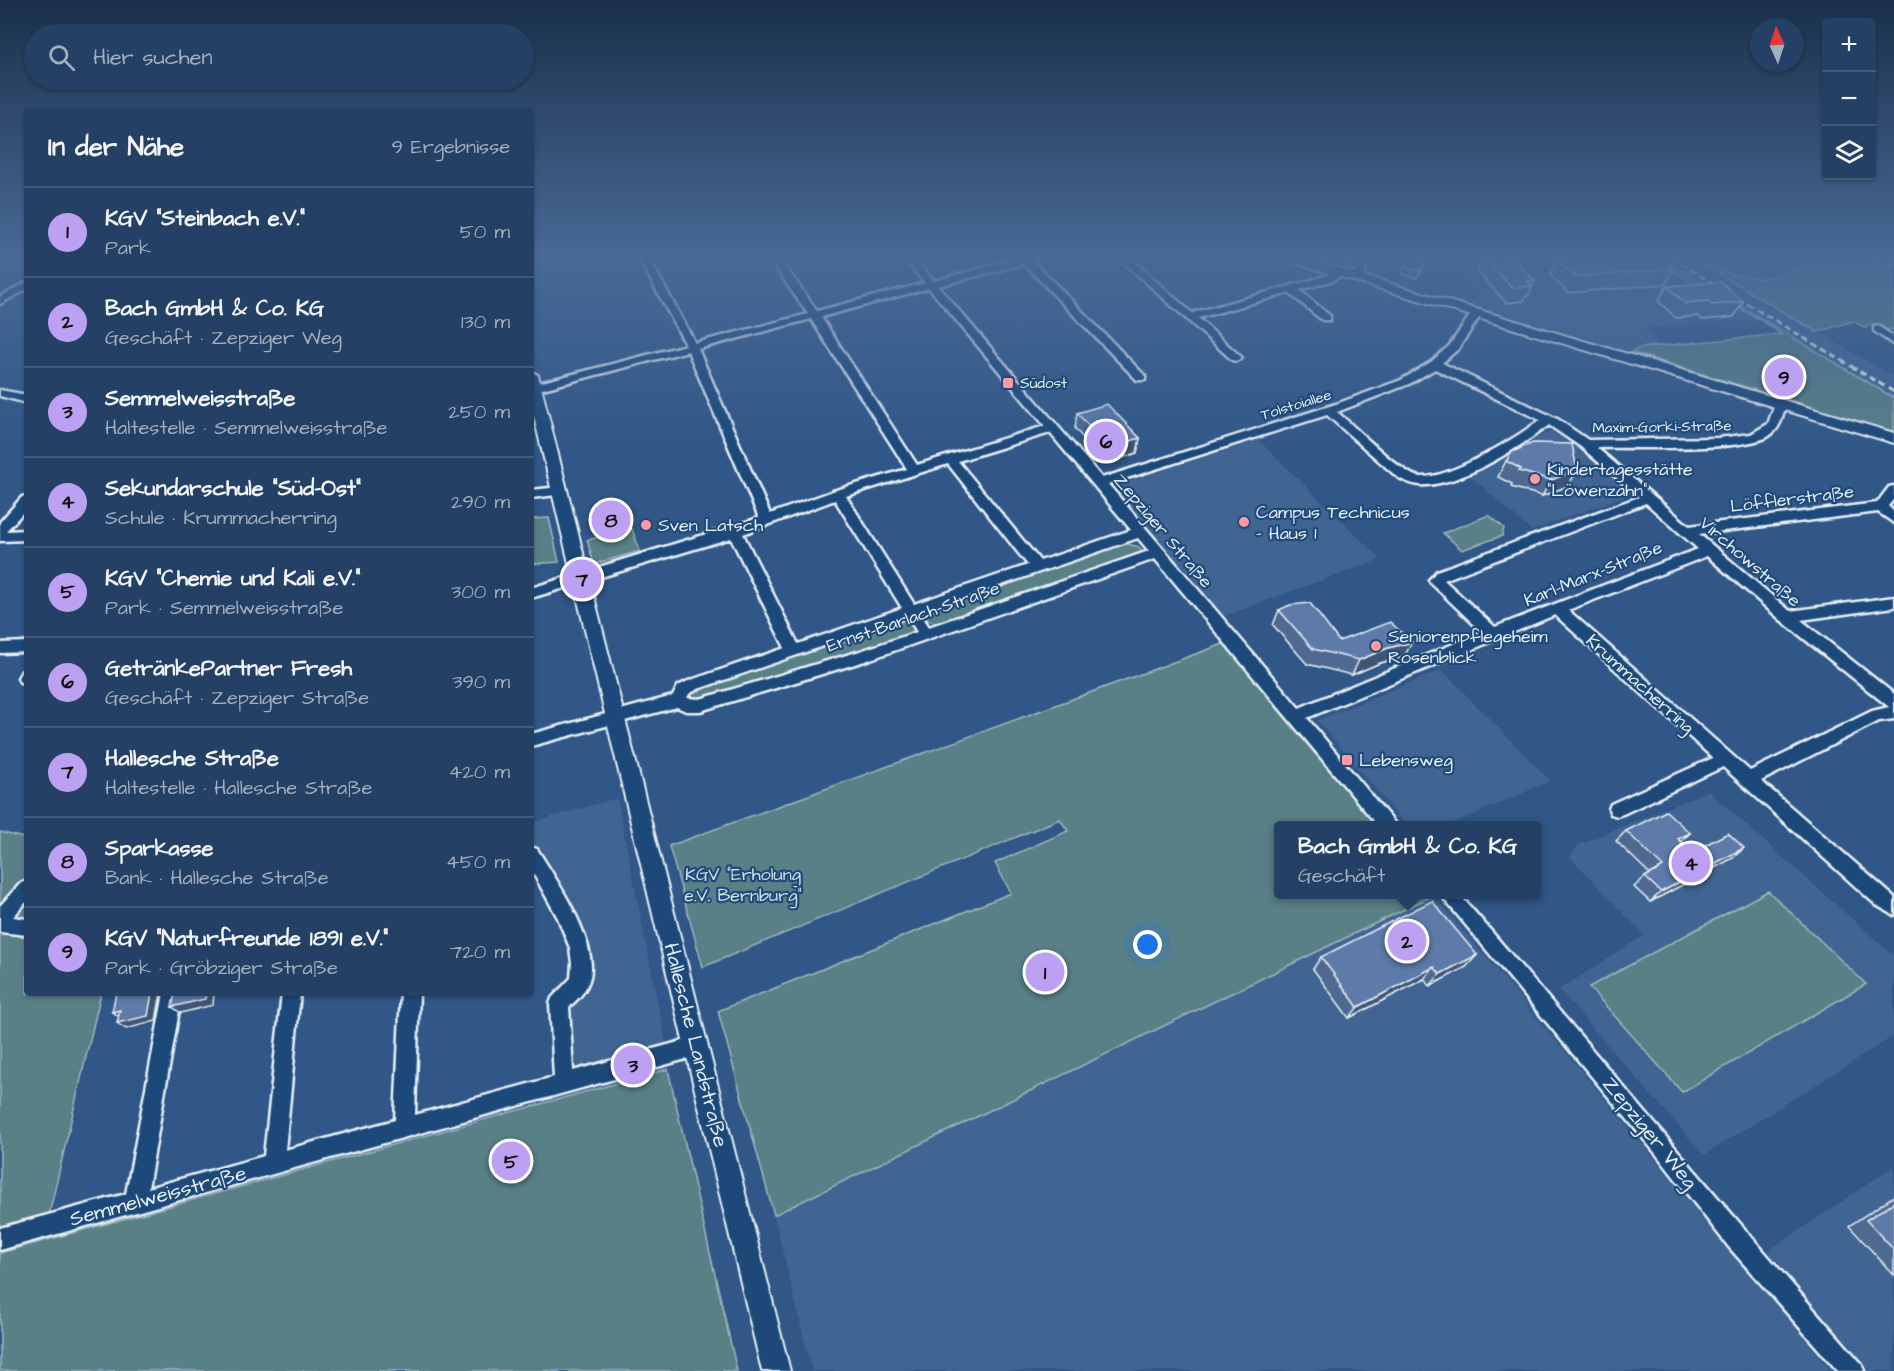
<!DOCTYPE html>
<html lang="de">
<meta charset="utf-8">
<style>
body{margin:0;font-family:"Architects Daughter",sans-serif;background:#304c6e;color:#f1f3f6}
.controls{position:absolute;right:18px;top:18px;display:grid;overflow:hidden;border-radius:6px;box-shadow:0 2px 4px #0004}
.controls button{width:54px;height:54px;display:grid;place-items:center;padding:0;border:0;border-bottom:2px solid #415a79;background:#244165;color:#f1f3f6;font:30px sans-serif}
.compass{position:absolute;left:1750px;top:18px;width:54px;height:54px;border-radius:50%;background:#244165;box-shadow:0 2px 4px #0004;rotate:357deg}
.you{position:absolute;left:1148px;top:945px;width:21px;height:21px;margin:-15px;border:4px solid #fff;border-radius:50%;background:#1a73e8;box-shadow:0 0 0 9px #1a73e833}
.badge{display:grid;place-items:center;width:39px;height:39px;border-radius:50%;background:#bca0f2;color:#111;font-size:20px;font-weight:700}
.pin{position:absolute;translate:-50% -50%;border:3px solid #fff;box-shadow:0 2px 6px #0006}
.popup{position:absolute;left:1274px;top:821px;width:267px;height:78px;box-sizing:border-box;display:grid;place-content:center;border-radius:6px;background:#244165;filter:drop-shadow(0 2px 4px #0005);font-size:20px;white-space:nowrap;color:#a3afbf}
.popup b{font-size:22px;color:#f1f3f6}
.popup::after{content:'';position:absolute;left:50%;top:100%;margin-left:-12px;border:12px solid transparent;border-top-color:#244165}
.list{margin:0;padding:0;list-style:none}
h2{display:flex;justify-content:space-between;align-items:center;height:78px;margin:0;padding:0 24px;font-size:26px}
h2 small{font-size:20px;font-weight:400;color:#a3afbf}
.list li{display:grid;grid-template-columns:39px 1fr auto;gap:18px;align-items:center;box-sizing:border-box;height:90px;padding:0 24px;border-top:2px solid #415a79}
.list b{display:block;font-size:22px;white-space:nowrap}
.list p{margin:0;font-size:20px;white-space:nowrap;color:#a3afbf}
.list em{font-size:20px;font-style:normal;color:#a3afbf}
.icon{flex:none;width:33px;height:33px;fill:none;stroke:currentColor;stroke-width:2;stroke-linecap:round;stroke-linejoin:round}
.map{position:relative;flex:none;width:1894px;height:1371px;overflow:hidden}
.search{position:absolute;background:#244165;box-shadow:0 2px 4px #0004;left:24px;top:24px;width:510px;height:66px;display:flex;align-items:center;gap:15px;box-sizing:border-box;padding:0 21px;border-radius:33px;color:#a3afbf;font-size:22px}
.panel{position:absolute;background:#244165;box-shadow:0 2px 4px #0004;left:24px;top:108px;width:510px;height:888px;border-radius:6px}
.map>svg:first-child{display:block}
</style>
<div class="map">
<svg width="1894" height="1371" viewBox="0 0 1894 1371">
<rect width="100%" height="100%" fill="#305787"/>
<filter id="ink" filterUnits="userSpaceOnUse"><feTurbulence type="fractalNoise" baseFrequency=".0167" numOctaves="2"/><feDisplacementMap in="SourceGraphic" scale="12" xChannelSelector="R" yChannelSelector="G"/><feConvolveMatrix kernelMatrix="1 2 1 2 8 2 1 2 1" color-interpolation-filters="sRGB"/></filter>
<g filter="url(#ink)">
<path fill="#416593" d="M1358,258H1661L1669,262L1662,265L1759,319L1644,328L1661,346L1640,348L1631,352L1471,305L1478,292L1457,266L1423,269L1396,260L1363,262Z
M1664,258H1809L1798,267L1777,276L1754,279L1738,277L1707,266L1894,377V398Z
M1554,430L1580,447L1633,493L1531,531L1464,470Z
M1258,440L1381,559L1224,616L1114,486Z
M1442,670L1550,781L1450,825H1406L1317,720Z
M1708,791L1894,956V1036L1704,1155L1559,990L1644,935L1570,857L1578,845Z
M617,798L666,1044L570,1072L563,1003L582,991L592,968L585,939L531,839V823Z
M1434,895L1832,1371H812L774,1215Z
M1894,1166V1371H1870L1768,1251Z"/>
<path fill="#598086" stroke="#a0b8bf" stroke-width="1.5" d="M1661,258L1894,398V432L1631,352L1640,348L1781,334L1759,319L1661,265L1668,262Z
M1810,258H1871L1894,264V329L1887,330L1871,324L1866,328L1853,321L1817,332L1703,264C1742,279 1775,289 1810,258Z
M1489,515L1504,528L1502,536L1462,550L1443,533Z
M549,518L559,562L531,564V519Z
M632,529L640,551L594,564L587,540Z
M1124,543L1139,547L1142,552L1139,556L938,624L928,620L925,615L927,610Z
M902,620L917,626L916,632L712,699L693,700L690,693L695,688Z
M1226,643L1377,825L1278,826V894L1434,895L774,1215L718,1011L1011,893L995,863L1068,831L1060,819L703,967L669,846Z
M0,832L27,839V882L0,912Z
M1768,891L1866,984L1682,1092L1589,987Z
M27,899V993H101L48,1219L0,1232V930Z
M668,1069L737,1371H0V1253Z"/>
<g fill="none" stroke-linecap="round" stroke-linejoin="round">
<g stroke="#e8f1f8" stroke-width="5">
<path id="minor" d="M639,258H649L695,343L808,314L769,258H779L817,311L925,283L904,258H914L934,281L1019,258H1039L1033,261L1145,376V380H1137L1024,264L938,286L1102,478L1336,404L1401,380L1431,362L1450,345L1473,311L1477,310L1482,313L1458,349L1442,363L1559,420L1588,440L1718,438L1751,434L1768,424L1776,401H1784L1786,404C1782,417 1781,428 1769,436C1743,452 1632,447 1597,448L1689,526L1877,503L1889,487L1894,486V499L1888,506L1894,512V523L1878,512L1699,534L1790,611L1894,597V607L1801,620L1894,694V719L1879,721L1761,781L1894,897V915L1876,905L1723,767L1623,814L1617,816L1611,814L1609,809L1611,804L1713,758L1555,615L1307,718L1397,826H1378L1155,559L865,661L700,711H686L677,707L531,746V734L673,696L678,686L688,681L785,648L731,538L531,598V588L759,518L688,351L531,392V385L686,345ZM929,288L1045,426L917,465L821,317ZM811,319L907,469L833,491L770,514L698,349ZM1435,369L1540,420C1517,437 1443,484 1416,476C1398,470 1354,426 1337,412L1409,384ZM1327,415L1396,476C1405,482 1416,486 1427,485C1466,482 1518,448 1549,425L1581,447L1639,497L1437,571L1429,580L1431,583L1482,632L1299,708L1108,484ZM1050,433L1131,530L1040,561L958,461ZM948,464L1028,565L914,604L846,496ZM835,500L902,608L798,644L743,534ZM1646,503L1698,549L1495,627L1444,580ZM1138,538L1149,551L929,627L920,613ZM1707,556L1782,621L1889,707L1872,711L1750,771L1568,610ZM908,617L917,632L857,652L700,699L687,698L689,694L698,689Z
M1119,258H1130L1192,313L1326,276L1335,270L1344,272L1334,280L1299,290L1330,316V320H1322L1289,293L1198,318L1240,356L1242,358L1236,361L1232,360Z
M1344,258H1354L1366,270L1361,279H1353L1352,277L1356,270Z
M1873,258L1894,259V265L1874,260Z
M27,282V289L0,304V297Z
M1878,326L1894,337V345L1874,331V327Z
M0,390L27,395V403L0,396Z
M560,487L566,491L565,494L531,498V490Z
M27,496V508L6,531L27,530V540L0,541V522L22,497Z
M27,642V652L0,653V643Z
M27,669V683L20,682L18,678L22,671Z
M531,847L537,849C556,879 598,941 590,977C587,990 578,999 569,1007L573,1071L697,1037L704,1040L707,1047L704,1054L0,1250V1228L126,1194L164,993H182L148,1188L264,1156L282,993H300L285,1150L395,1120L401,993H419L415,1115L554,1077L550,1004L552,998L571,978L572,963L570,948L558,918L531,869Z
M27,881V901L13,917L27,919V935L0,932V906L21,883Z
M1440,894H1459C1594,1050 1725,1209 1861,1363L1864,1371H1838L1728,1246L1657,1155Z"/>
</g>
<g stroke="#e8f1f8" stroke-width="4">
<path id="major" d="M1286,258H1304L1894,433V443L1288,261Z
M531,371L538,375L790,1371H762L531,404Z"/>
</g>
<use href="#minor" fill="#1f4a7a" fill-rule="evenodd"/>
<use href="#major" fill="#1f4a7a" fill-rule="evenodd"/>
<path stroke="#e8f1f8" stroke-width="3" stroke-dasharray="7 4" stroke-linecap="butt" d="M1671,258L1894,392"/>
</g>
<path fill="#506991" stroke="#e8f1f8" stroke-width="1.5" d="M1482,258H1513L1535,281L1528,296H1526L1524,301L1506,303L1477,271Z
M1557,260L1674,269L1665,284L1568,293L1550,275Z
M1426,261L1423,269L1417,278L1402,274L1404,267Z
M1667,286L1743,302L1734,317L1702,320L1698,316L1676,318L1658,301Z
M1077,413L1140,438L1137,453L1106,463L1075,429Z
M1506,461L1577,470L1568,486L1542,496L1511,487L1512,484L1498,477Z
M1279,610L1339,641L1404,657L1380,663L1352,675L1307,664L1273,625Z
M1626,831L1690,833L1681,841L1692,852L1733,858L1650,902L1634,887L1645,877L1650,874L1616,841Z
M1477,955L1466,967L1430,986L1424,979L1349,1018L1313,969L1321,957Z
M1894,1196V1275L1849,1226Z"/>
<path fill="#415576" stroke="#e8f1f8" stroke-width="1.5" d="M1426,261L1423,269L1417,278L1420,271Z
M1140,438L1137,453L1106,463L1108,448Z
M1577,470L1568,486L1542,496L1551,480Z
M1412,642L1404,657L1380,663L1352,675L1359,660L1388,648Z
M1690,833L1679,843L1678,839Z
M1744,848L1733,858L1650,902L1661,892Z
M1477,955L1466,967L1430,986L1440,974Z
M1434,967L1424,979L1349,1018L1358,1007Z
M152,993H161L156,1021L126,1029L117,1023Z
M206,993H214L213,1005L181,1013L172,1007Z
M120,1010L122,1018L112,1012Z"/>
<path fill="#5d7aa9" stroke="#e8f1f8" stroke-width="1.5" d="M1410,258L1426,261L1420,271L1404,267Z
M1484,258H1513L1535,281H1527L1531,286L1512,288Z
M1578,258H1662L1674,269L1575,277L1557,260Z
M1721,282L1743,302L1712,305L1708,301L1685,303L1667,286Z
M1107,404L1140,438L1108,448L1077,413Z
M1533,443L1572,444L1577,470L1551,480L1519,471L1521,469L1506,461L1512,452Z
M1310,603L1339,641L1390,622L1412,642L1388,648L1359,660L1313,649L1279,610L1290,605Z
M1666,811L1690,833L1678,839L1692,852L1728,833L1744,848L1661,892L1645,877L1663,867L1626,831Z
M1432,901L1477,955L1440,974L1434,967L1358,1007L1321,957Z
M116,993H152L148,1016L117,1023L120,1010L112,1012Z
M175,993H206L205,999L172,1007Z
M1894,1202V1250L1866,1220Z"/>
</g>
<linearGradient id="sky" x2="0" y2="1"><stop stop-color="#1a304a"/><stop offset="0.57" stop-color="#486996"/><stop offset="1" stop-color="#486996" stop-opacity="0"/></linearGradient>
<rect width="1894" height="450" fill="url(#sky)"/>
<g fill="#ff9aa2" stroke="#1f4a7a" stroke-width="2">
<rect x="1002" y="377" width="12" height="12" rx="3"/>
<circle cx="1535" cy="479" r="6"/>
<circle cx="1244" cy="522" r="6"/>
<circle cx="646" cy="525" r="6"/>
<circle cx="1376" cy="646" r="6"/>
<rect x="1341" y="754" width="12" height="12" rx="3"/>
</g>
<g text-anchor="middle" dominant-baseline="central" stroke-width="4.5" stroke-linejoin="round" paint-order="stroke">
<g font-size="15" fill="#e8f1f8" stroke="#1f4a7a" text-anchor="start">
<text x="1020" y="383">Südost</text>
</g>
<g font-size="15" fill="#e8f1f8" stroke="#1f4a7a">
<text transform="translate(1296 405) rotate(-17)">Tolstoiallee</text>
<text transform="translate(1662 427) rotate(-1)">Maxim-Gorki-Straße</text>
</g>
<g font-size="18" fill="#e8f1f8" stroke="#1f4a7a" text-anchor="start">
<text x="1547" y="469">Kindertagesstätte<tspan x="1547" dy="21">"Löwenzahn"</tspan></text>
<text x="1256" y="512">Campus Technicus<tspan x="1256" dy="21">- Haus 1</tspan></text>
<text x="658" y="525">Sven Latsch</text>
<text x="1388" y="636">Seniorenpflegeheim<tspan x="1388" dy="21">Rosenblick</tspan></text>
<text x="1359" y="760">Lebensweg</text>
</g>
<g font-size="18" fill="#e8f1f8" stroke="#1f4a7a">
<text transform="translate(1792 499) rotate(-7)">Löfflerstraße</text>
<text transform="translate(1163 531) rotate(50)">Zepziger Straße</text>
<text transform="translate(1750 562) rotate(41)">Virchowstraße</text>
<text transform="translate(1593 574) rotate(-22)">Karl-Marx-Straße</text>
<text transform="translate(913 617) rotate(-19)">Ernst-Barlach-Straße</text>
<text transform="translate(1640 684) rotate(42)">Krummacherring</text>
</g>
<g font-size="18" fill="#d3e0e7" stroke="#1f4a7a">
<text x="743" y="874">KGV "Erholung<tspan x="743" dy="21">e.V. Bernburg"</tspan></text>
</g>
<g font-size="21" fill="#e8f1f8" stroke="#1f4a7a">
<text transform="translate(696 1045) rotate(76)">Hallesche Landstraße</text>
<text transform="translate(1650 1133) rotate(51)">Zepziger Weg</text>
<text transform="translate(158 1196) rotate(-15)">Semmelweisstraße</text>
</g>
</g>
</svg>
<div class="controls">
<button>+</button>
<button>−</button>
<button><svg class="icon" aria-label="layers" viewBox="0 0 24 24"><path d="M12 4l9 5-9 5-9-5zM3 14l9 5 9-5"/></svg></button>
</div>
<svg class="compass" viewBox="-18 -18 36 36"><path d="M0-13l5 13h-10z" fill="#e53935"/><path d="M0 13l5-13h-10z" fill="#a3afbf"/></svg>
<div class="you"></div>
<div class="pin badge" style="left:1045px;top:972px">1</div>
<div class="pin badge" style="left:1407px;top:941px">2</div>
<div class="popup"><b>Bach GmbH &amp; Co. KG</b>Geschäft</div>
<div class="pin badge" style="left:633px;top:1065px">3</div>
<div class="pin badge" style="left:1691px;top:863px">4</div>
<div class="pin badge" style="left:511px;top:1161px">5</div>
<div class="pin badge" style="left:1106px;top:441px">6</div>
<div class="pin badge" style="left:582px;top:579px">7</div>
<div class="pin badge" style="left:611px;top:520px">8</div>
<div class="pin badge" style="left:1784px;top:377px">9</div>
<div class="search"><svg class="icon" aria-label="search" viewBox="0 0 24 24"><circle cx="10" cy="10" r="6"/><path d="M15 15l6 6"/></svg>Hier suchen</div>
<section class="panel">
<h2>In der Nähe<small>9 Ergebnisse</small></h2>
<ul class="list">
<li><span class="badge">1</span><div><b>KGV &quot;Steinbach e.V.&quot;</b><p>Park</p></div><em>50 m</em></li>
<li><span class="badge">2</span><div><b>Bach GmbH &amp; Co. KG</b><p>Geschäft · Zepziger Weg</p></div><em>130 m</em></li>
<li><span class="badge">3</span><div><b>Semmelweisstraße</b><p>Haltestelle · Semmelweisstraße</p></div><em>250 m</em></li>
<li><span class="badge">4</span><div><b>Sekundarschule &quot;Süd-Ost&quot;</b><p>Schule · Krummacherring</p></div><em>290 m</em></li>
<li><span class="badge">5</span><div><b>KGV &quot;Chemie und Kali e.V.&quot;</b><p>Park · Semmelweisstraße</p></div><em>300 m</em></li>
<li><span class="badge">6</span><div><b>GetränkePartner Fresh</b><p>Geschäft · Zepziger Straße</p></div><em>390 m</em></li>
<li><span class="badge">7</span><div><b>Hallesche Straße</b><p>Haltestelle · Hallesche Straße</p></div><em>420 m</em></li>
<li><span class="badge">8</span><div><b>Sparkasse</b><p>Bank · Hallesche Straße</p></div><em>450 m</em></li>
<li><span class="badge">9</span><div><b>KGV &quot;Naturfreunde 1891 e.V.&quot;</b><p>Park · Gröbziger Straße</p></div><em>720 m</em></li>
</ul>
</section>
</div>
